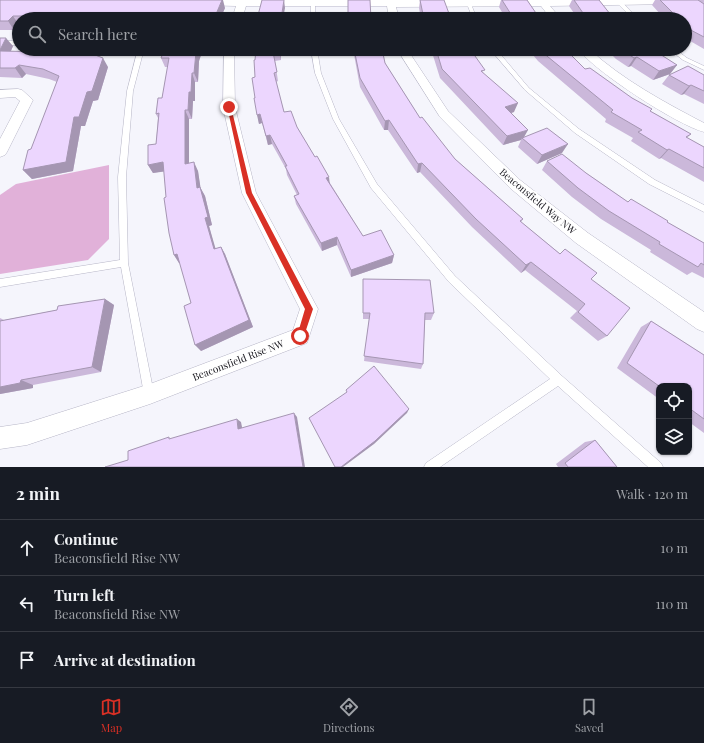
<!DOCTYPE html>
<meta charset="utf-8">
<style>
body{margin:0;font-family:"Playfair Display",serif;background:#242831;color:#f1f3f6}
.controls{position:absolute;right:12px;bottom:12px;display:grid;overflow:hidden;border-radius:8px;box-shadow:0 1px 3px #0004}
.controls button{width:36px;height:36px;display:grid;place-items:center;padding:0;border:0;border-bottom:1px solid #363941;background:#171b24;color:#f1f3f6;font:20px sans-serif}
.stop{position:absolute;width:12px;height:12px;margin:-9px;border:3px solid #d93025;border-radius:50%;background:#fff}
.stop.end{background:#d93025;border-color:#fff;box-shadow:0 1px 4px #0008}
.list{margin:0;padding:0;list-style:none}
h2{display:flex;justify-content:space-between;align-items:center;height:52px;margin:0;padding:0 16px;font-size:17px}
h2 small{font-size:13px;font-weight:400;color:#9ea1a6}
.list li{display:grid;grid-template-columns:26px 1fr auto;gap:12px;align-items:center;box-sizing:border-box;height:56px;padding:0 16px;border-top:1px solid #363941}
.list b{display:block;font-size:15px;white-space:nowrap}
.list p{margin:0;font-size:13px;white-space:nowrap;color:#9ea1a6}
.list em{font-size:13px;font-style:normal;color:#9ea1a6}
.icon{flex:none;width:22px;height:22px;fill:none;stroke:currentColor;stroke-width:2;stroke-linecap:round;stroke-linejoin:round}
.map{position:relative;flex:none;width:704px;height:467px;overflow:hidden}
.search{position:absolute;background:#171b24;box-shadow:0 1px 3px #0004;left:12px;right:12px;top:12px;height:44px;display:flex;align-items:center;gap:10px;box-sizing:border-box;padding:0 14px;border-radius:22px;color:#9ea1a6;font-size:15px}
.sheet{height:220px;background:#171b24}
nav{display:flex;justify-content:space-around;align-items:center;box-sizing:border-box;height:56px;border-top:1px solid #363941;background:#171b24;font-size:11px;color:#9ea1a6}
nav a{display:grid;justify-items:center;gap:2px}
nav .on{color:#d93025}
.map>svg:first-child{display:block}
</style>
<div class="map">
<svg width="704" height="467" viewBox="0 0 704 467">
<rect width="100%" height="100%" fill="#f5f5fc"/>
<path fill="#e1b1d9" d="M109,165V239L88,260L0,274V195L16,184Z"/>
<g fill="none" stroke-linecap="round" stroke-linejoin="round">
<g stroke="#b7b6c7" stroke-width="1">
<path id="lane" d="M313,2L315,3V19H311V3Z
M618,2H622L638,19H633L618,4Z
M469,3L471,4L477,19H473L467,4Z
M0,41H19V45H0Z
M138,49H144L133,91L126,177L128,263L154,394L153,398L149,399L145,398L144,394L121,267L0,287V279L120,260L118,177L127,91Z
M311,49H317L321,73L339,119L377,184L455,276L562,376L661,463L663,467H648L558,386L440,467H424L426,463L550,379L449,282L371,188L333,119L315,73Z
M490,49H496L529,88L579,129L655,180L704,205V212L649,184L575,133L525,90Z
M669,49H675L687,58L704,66V70L683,60Z"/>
</g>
<g stroke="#b7b6c7" stroke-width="1">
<path id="street" d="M202,0H678L679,1L674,4L550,6L561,19H551L541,6L396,7L399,19H389L387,6H246L242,19H232L236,6L199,5L197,3L199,1Z
M224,49H234L235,107L256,193L318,309L307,343L150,404L27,445L0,449V427L27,423L150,384L293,330L300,309L242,193L223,107Z
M397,49H407L448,111L520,180L588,233L704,312V332L697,329L576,243L510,188L440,117Z
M578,49H589C623,80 664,102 704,123V132C677,125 594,71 578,49Z
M18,89L22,90L33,100L7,152L5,155L0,157V139L20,101L15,97L0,98V90Z"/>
</g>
<use href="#lane" fill="#fff" fill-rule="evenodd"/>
<use href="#street" fill="#fff" fill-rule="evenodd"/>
</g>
<path fill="#cbb8da" d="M0,0L225,8L220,19H19V25L14,30H0Z
M420,0L451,19H421L419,8Z
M501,0H527L540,19H506L499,7Z
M572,0H599L614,19H578L569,6Z
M655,0H704V49L685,38V19H658L661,15L652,5Z
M0,38L13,46L11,51L108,67L98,100L93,101L85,126H81L73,171L32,179L23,170L57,82L49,79L26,74L22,78L0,77Z
M165,49H203L199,61L198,82H195V101H193L192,119H189V163L198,171L200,187L205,196L212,225L209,226L215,249L221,247L225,254L253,327L201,351L191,303L180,263H179L174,255L166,197L164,171L153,173L148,165L156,144L158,118L156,114L162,98L168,67H165L161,58Z
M256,49H281V60L275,61L278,81L276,82L284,112L297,127L330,183L363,236L394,255L392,263L351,277L337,245L322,251L296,204L294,196L297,195L287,175L286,169L272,144L268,145L262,123L259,124L255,98Z
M353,49H382L385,63L420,118L455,159L523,219L521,222L591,279L607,336L598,341L570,318L577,311L525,270L521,273L472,227L420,172L417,173L388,130H384L360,87Z
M431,49H470L484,74L514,112L511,113L524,137L562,153L537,164L518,147L521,140L503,145L440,78Z
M528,49H565L585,69L632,98L650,111L691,134L687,138L704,147V182L661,158L659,159L631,141L633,138L605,122L606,119L538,61Z
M606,49H652L677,65L670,74L653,80L631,66L628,67L616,59Z
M669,75H704V104L684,94L681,95L662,84Z
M547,161L586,173L628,202L667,222L704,243V278L692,272L687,275L650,252L651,250L601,219L572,197L542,170Z
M363,279L434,313L431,320H425L423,364L421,369L364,361L369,319H363Z
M105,299L114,305L101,372L33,385V388L0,394V318L4,320L57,310Z
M651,321L704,355V433L689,422V386H659V399L617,368L641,327Z
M595,440L617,467H558L556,464L585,442Z"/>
<path fill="#a596b2" d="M222,0H223L225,8L220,19H214Z
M284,0L285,8L283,19H281Z
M13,16L19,25L14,30L8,21Z
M6,38L13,46L7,60L0,52V50Z
M197,49H203L199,61L198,82L194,73L196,52Z
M280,49H281V60L280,51Z
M637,57L631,66L628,67L634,58Z
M103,58L108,67L98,100L93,101L85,126H81L73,171L32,179L23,170L74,117Z
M19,65L26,74L22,78L15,68Z
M677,65L670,74L653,80L659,71Z
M192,73L195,82V101H193L192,119L188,110L189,92Z
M691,85L684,94L681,95L689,86Z
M518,103L514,112L502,116L505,107Z
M185,110L189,119V173L185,164Z
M260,114L262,123L259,124L257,115Z
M389,120L388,130H384L385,121Z
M528,130L523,139L522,138L521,140L503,145L507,136Z
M270,135L272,144L268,145L266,136Z
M568,144L562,153L537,164L542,155Z
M669,149L661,158L659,159L667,150Z
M163,162L168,171L153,173L148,165Z
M194,162L198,171L202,197L197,188Z
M422,163L420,172L417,173L418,164Z
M329,177L330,186L326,178Z
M200,187L205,196L212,225L209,226L218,257L214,249L205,218Z
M337,237V245L322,251L321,243Z
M221,247L225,254L253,327L201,351L195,345Z
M177,254L183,262L179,263L174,255Z
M394,255L392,263L351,277V270Z
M531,262L525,270L521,273L526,265Z
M105,299L114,305L101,372L92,367Z
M21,380L33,385V388L0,394V387Z
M409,409L407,413L374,444L343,467H341Z
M294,413L297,417L305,467H303Z
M237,419L241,422L243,432L238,429Z"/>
<path fill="#ecd6fe" stroke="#a596b2" d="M0,0H222L214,19H118L120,16H13L8,21H0Z
M262,0H284L281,19H257Z
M348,0H370L371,19H348Z
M420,0H444L451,19H424Z
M502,0H527L540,19H514Z
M574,0H599L614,19H588L582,14L583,13Z
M660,0H698L704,4V37L685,27V19H671L662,14L673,13Z
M0,38H6L0,50Z
M53,49H58L77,53L82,50L103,58L92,91L87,92L79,117H74L66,162L23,170L28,150L31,149L59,76L43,69L19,65L15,68H0V51L49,52Z
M165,49H197L196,52L194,73H192L191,92H189L188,110H185V164L194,162L197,188L200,187L208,217L205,218L214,249L221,247L249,320L195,345L184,306L191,303L177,254L174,255L169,233L164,198L166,197L163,162L148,165V145L156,144L159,113L156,114L158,98H162L169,58H161Z
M256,49H280V51L273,52L277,72L274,73L284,112L291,111L297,127L315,157L317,156L329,177L326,178L363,236L381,230L394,255L351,270L337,237L321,243L294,196L299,194L285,166H287L270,135L266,136L260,114L257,115L254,98H255L252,78L255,77L254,60H255Z
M354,49H382L385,63L420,118L422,117L455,159L523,219L520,221L560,254L565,249L597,273L591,279L630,308L607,336L578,312L585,304L531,262L526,265L476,219L422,163L418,164L389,120L385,121L360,78Z
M436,49H470L485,70L481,71L518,103L505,107L528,130L507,136L442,69Z
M539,49H565L585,69L590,68L632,98L652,109L650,111L691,134L686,137L704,147V168L669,149L667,150L638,132L642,130L611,112L613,110L542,52Z
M621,49H652L677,65L659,71L637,57L634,58Z
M688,66L704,75V91L691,85L689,86L669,75Z
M547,128L568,144L542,155L522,138Z
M562,154L586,173L628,202L631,199L668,221L667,222L704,243V265L701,263L698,267L659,244L660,242L609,211L578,188L547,161Z
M363,279L430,280L434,313H425L423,364L364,356L370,313H363Z
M105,299L92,367L21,380L20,383L0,387V321L57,310L58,306Z
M651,321L704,355V419L689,408V386H659L627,363Z
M374,366L409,409L375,441L341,467H335L309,418L347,392L346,390Z
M294,413L303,467H105L128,460V451L169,437V439L237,419L238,429Z
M595,440L617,467H568L565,463Z"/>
<path fill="#d93025" d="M227,106L231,107L252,193L313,309L304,336L300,339L297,336L305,309L246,193Z"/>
<g text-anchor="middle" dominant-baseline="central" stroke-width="4" stroke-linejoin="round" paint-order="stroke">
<g font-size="10" fill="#18171e" stroke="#fff">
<text transform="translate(538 201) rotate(40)">Beaconsfield Way NW</text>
<text transform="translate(238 360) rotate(-21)">Beaconsfield Rise NW</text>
</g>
</g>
</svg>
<div class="controls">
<button><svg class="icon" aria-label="locate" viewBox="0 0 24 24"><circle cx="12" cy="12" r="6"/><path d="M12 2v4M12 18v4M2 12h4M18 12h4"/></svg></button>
<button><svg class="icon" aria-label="layers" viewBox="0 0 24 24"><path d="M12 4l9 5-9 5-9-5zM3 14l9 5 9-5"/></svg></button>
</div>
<div class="stop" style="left:300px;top:336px"></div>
<div class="stop end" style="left:229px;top:107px"></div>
<div class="search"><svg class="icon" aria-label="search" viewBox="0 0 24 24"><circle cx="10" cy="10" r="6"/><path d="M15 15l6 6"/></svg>Search here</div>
</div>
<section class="sheet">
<h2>2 min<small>Walk · 120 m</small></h2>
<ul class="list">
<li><svg class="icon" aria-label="ahead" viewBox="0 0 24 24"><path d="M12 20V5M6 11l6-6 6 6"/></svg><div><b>Continue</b><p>Beaconsfield Rise NW</p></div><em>10 m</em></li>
<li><svg class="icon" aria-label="left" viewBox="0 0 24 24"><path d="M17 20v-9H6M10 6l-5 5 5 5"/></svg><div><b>Turn left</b><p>Beaconsfield Rise NW</p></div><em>110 m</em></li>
<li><svg class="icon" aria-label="arrive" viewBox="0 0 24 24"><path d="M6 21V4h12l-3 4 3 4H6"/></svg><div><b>Arrive at destination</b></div></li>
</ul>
</section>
<nav>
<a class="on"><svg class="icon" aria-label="map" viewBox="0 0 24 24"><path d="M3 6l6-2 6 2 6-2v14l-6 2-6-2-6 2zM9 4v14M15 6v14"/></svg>Map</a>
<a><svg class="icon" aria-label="directions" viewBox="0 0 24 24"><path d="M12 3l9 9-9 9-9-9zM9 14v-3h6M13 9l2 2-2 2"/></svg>Directions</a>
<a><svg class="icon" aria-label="saved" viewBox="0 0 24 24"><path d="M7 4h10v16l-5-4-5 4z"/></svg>Saved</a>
</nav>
